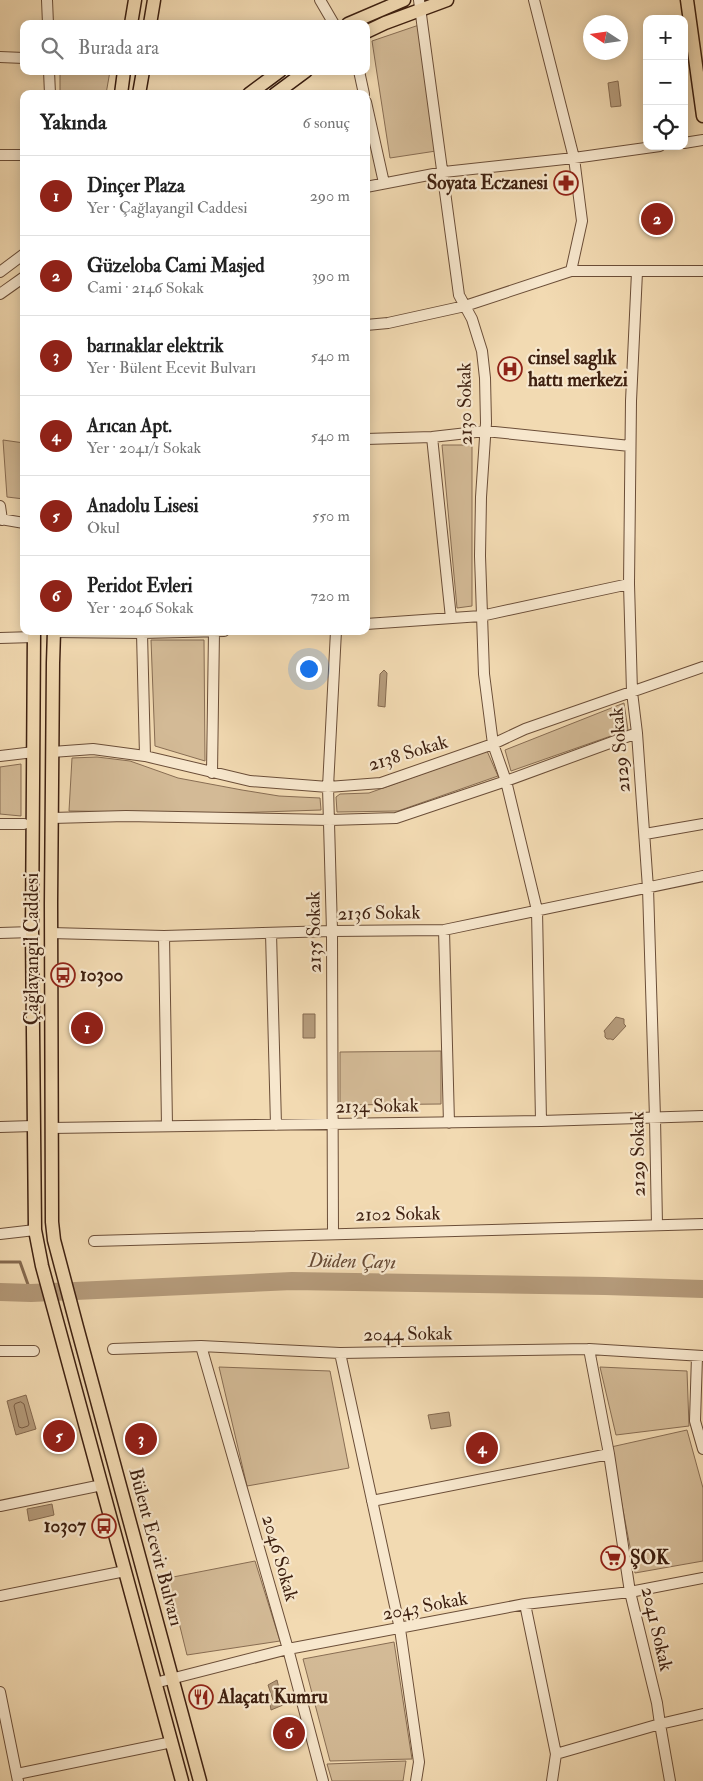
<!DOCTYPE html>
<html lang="tr">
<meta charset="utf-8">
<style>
body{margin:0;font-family:"IM FELL Double Pica",serif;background:#f2f2f2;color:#222}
.controls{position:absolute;right:15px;top:15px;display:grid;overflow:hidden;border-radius:10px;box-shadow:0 2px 12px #0003}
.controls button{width:45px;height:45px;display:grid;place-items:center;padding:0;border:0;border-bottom:1px solid #e0e0e0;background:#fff;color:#222;font:25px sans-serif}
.compass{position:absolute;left:583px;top:15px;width:45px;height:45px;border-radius:50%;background:#fff;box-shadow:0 2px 12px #0003;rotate:282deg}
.you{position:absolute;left:308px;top:668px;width:18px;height:18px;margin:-12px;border:4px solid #fff;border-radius:50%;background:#1a73e8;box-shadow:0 0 0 8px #1a73e833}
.badge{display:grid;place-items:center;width:32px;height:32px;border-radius:50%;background:#8f2418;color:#fff;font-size:16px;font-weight:700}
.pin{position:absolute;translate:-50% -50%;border:2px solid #fff;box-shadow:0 1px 5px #0006}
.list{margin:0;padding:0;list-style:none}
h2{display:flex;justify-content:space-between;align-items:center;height:65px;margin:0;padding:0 20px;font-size:21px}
h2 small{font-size:16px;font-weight:400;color:#767676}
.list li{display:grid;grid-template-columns:32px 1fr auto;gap:15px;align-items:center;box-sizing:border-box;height:80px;padding:0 20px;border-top:1px solid #e0e0e0}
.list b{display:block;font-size:19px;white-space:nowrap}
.list p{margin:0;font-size:16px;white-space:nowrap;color:#767676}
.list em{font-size:16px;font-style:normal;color:#767676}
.icon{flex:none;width:28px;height:28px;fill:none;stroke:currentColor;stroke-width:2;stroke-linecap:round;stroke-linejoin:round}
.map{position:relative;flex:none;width:703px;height:1781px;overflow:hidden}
.search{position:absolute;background:#fff;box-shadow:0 2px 12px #0003;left:20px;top:20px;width:350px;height:55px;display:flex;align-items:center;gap:12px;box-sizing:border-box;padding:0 18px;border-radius:10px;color:#767676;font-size:19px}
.panel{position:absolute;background:#fff;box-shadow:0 2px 12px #0003;left:20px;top:90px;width:350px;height:545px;border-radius:10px}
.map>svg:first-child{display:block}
</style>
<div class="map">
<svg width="703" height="1781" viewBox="0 0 703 1781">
<rect width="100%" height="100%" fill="#f2dab2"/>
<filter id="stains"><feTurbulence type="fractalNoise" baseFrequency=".004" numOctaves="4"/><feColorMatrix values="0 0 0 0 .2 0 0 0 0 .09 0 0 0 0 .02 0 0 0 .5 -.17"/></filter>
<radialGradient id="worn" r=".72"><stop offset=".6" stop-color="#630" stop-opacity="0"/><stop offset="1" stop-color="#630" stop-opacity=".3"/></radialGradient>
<path fill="#d3ba96" stroke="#886d53" d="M419,25L436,151L390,158L372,41Z
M60,71H110L106,94H60Z
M3,440L24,443V499L7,497Z
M442,445H472V606L457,608Z
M151,640H204L205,761L155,746Z
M624,703L628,730L511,771L505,750Z
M487,751L498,776L398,811L337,812L336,797L340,794L369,793Z
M97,757L130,761L178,778L242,790L279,796L320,798L321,810L232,813L69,811L72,758Z
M21,764V816L0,814V767Z
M441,1051V1104L340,1105V1052Z
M219,1367L330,1371L349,1468L247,1486Z
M600,1367L687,1371L689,1426L616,1435Z
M687,1430L703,1488V1561L635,1573L611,1447Z
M255,1561L280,1641L187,1655L168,1578Z
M394,1642L412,1759L330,1761L303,1659Z
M406,1761L403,1781H332L327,1764Z"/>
<path fill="#b59b7b" stroke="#856a50" d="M618,81L621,106L611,107L608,83Z
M384,670L387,673L385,707L378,706L380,674Z
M303,1014H315V1038H303Z
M616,1017L624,1019V1024L626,1026L613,1040L611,1039H607L605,1037V1033L604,1031Z
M26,1395L36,1429L16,1435L7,1401Z
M449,1412L451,1426L431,1429L428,1415Z
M52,1504L54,1515L29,1521L27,1509Z
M277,1680L283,1705L271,1710L270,1704L274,1703L268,1685Z"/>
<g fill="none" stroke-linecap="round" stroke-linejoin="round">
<path stroke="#7a5e46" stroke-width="1" d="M21,1402L24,1404L29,1424L28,1426L22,1428L19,1427L14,1406L15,1404Z"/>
<path stroke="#856a50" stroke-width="3" d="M0,1262H20L31,1293"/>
<path stroke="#b59b7b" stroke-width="18" d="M0,1292L31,1293L292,1281L605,1286L703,1289"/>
<g stroke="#6b4e38" stroke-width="12">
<path id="minor" d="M47,0L48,24
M320,0L334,24
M419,0L459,295L472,319L482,351L485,378L486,423L481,497L480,556L484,674L493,744L506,781L537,910L541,1121
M534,0L574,158L582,221L571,271
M0,57L24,58
M49,71L50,94
M359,71L364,94
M366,102L384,183
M684,143L703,140
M0,155H24
M366,187L444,172L574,158L660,146
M0,272L24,254
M637,272L631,401L629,584L632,692L637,733L648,888L655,1118L657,1225
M0,294L24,277
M366,325L388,323L465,306L571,271H703
M432,437L451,618
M366,439L432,437L485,431L630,446
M0,506L2,520
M0,519L24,523
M366,624L481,616L629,584
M54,632L142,633L224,631
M142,633L145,756
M0,638L34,637
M52,752L93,749L145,756L250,781L328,787L381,783L493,744L525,729L703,667
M0,756L34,752
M212,773L214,631
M52,818L126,816L330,820L396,818L506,781L637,733
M0,824H24
M645,834L703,824
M444,930L449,1123
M0,933L32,932
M51,933L164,936L332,931L444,930L703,876
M271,933L276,1125
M164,936L167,1126
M0,1127L33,1126
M51,1128L541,1121L703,1116
M333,1233L332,931L328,787L336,631
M0,1234L35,1230
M94,1241L703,1224
M201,1346L288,1649L323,1781
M113,1349L201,1346L340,1353L589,1349L703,1356
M589,1349L609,1454L630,1592L657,1703L660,1724L703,1714
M0,1351H34
M340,1353L400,1629L419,1762L416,1781
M697,1356L695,1421L703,1449
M372,1501L609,1454
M0,1506L102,1485
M0,1596L125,1571
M525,1604L556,1754L552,1781
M155,1683L288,1649L525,1604L630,1592L703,1578
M0,1692L18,1781
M556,1754L660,1724L670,1781
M17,1774L172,1742"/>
</g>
<g stroke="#3e2010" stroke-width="15">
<path id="major" d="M687,0L703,116
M131,24L135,0
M150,24L154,0
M348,24L404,0
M366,32L385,23L447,0
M121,94L124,71
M139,94L143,71
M249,94L280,71
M275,94L306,71
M34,631L32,932L35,1230L42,1266L182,1781
M54,631L53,663L51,903L52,1222L54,1240L77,1327L200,1781"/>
</g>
<use href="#minor" stroke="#f7e7cd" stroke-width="10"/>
<use href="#major" stroke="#f2dab2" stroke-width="12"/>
</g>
<defs>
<g id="pharmacy-ring" transform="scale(1.25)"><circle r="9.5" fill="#f7e7cd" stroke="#8f2418" stroke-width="1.5"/><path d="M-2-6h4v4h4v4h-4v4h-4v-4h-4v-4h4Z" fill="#8f2418"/></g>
<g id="hospital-ring" transform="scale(1.25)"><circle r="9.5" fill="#f7e7cd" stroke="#8f2418" stroke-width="1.5"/><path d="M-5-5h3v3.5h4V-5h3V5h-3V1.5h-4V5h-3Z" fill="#8f2418"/></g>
<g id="bus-ring" transform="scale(1.25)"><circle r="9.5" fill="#f7e7cd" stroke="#8f2418" stroke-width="1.5"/><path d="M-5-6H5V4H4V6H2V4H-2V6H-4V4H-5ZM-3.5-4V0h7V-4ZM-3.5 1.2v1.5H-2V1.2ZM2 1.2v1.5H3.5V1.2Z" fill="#8f2418"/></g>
<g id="supermarket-ring" transform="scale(1.25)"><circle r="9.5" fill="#f7e7cd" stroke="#8f2418" stroke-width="1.5"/><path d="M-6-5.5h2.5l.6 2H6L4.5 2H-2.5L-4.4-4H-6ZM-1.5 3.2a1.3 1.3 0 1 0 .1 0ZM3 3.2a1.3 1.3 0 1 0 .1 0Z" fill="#8f2418"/></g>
<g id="restaurant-ring" transform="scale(1.25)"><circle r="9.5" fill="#f7e7cd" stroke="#8f2418" stroke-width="1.5"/><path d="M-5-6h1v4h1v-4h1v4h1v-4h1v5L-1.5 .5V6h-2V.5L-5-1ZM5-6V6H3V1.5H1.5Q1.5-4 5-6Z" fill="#8f2418"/></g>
</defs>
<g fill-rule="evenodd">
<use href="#pharmacy-ring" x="566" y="183"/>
<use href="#hospital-ring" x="510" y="369"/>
<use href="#bus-ring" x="63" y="975"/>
<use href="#bus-ring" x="104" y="1526"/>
<use href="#supermarket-ring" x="613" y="1558"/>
<use href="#restaurant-ring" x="201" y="1697"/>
</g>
<g text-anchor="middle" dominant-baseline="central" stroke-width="4.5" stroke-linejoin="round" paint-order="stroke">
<g font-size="19" font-weight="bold" fill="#3e2010" stroke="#f7e7cd" text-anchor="start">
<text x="548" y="183" text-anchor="end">Soyata Eczanesi</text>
<text x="528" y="358">cinsel saglık<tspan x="528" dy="22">hattı merkezi</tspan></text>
<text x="80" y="975">10300</text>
<text x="86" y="1526" text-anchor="end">10307</text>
<text x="630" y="1558">ŞOK</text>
<text x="218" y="1697">Alaçatı Kumru</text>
</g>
<g font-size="19" fill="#3e2010" stroke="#f7e7cd">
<text transform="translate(465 404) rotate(-91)">2130 Sokak</text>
<text transform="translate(620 750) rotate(-95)">2129 Sokak</text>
<text transform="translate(408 753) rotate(-17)">2138 Sokak</text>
<text transform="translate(379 913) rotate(-1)">2136 Sokak</text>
<text transform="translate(314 932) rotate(-91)">2135 Sokak</text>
<text transform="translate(32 949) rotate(-90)">Çağlayangil Caddesi</text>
<text transform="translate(377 1106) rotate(-1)">2134 Sokak</text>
<text transform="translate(638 1154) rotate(-91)">2129 Sokak</text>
<text transform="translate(398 1214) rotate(-1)">2102 Sokak</text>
<text transform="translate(408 1334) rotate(-1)">2044 Sokak</text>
<text transform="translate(156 1547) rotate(75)">Bülent Ecevit Bulvarı</text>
<text transform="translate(280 1558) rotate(74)">2046 Sokak</text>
<text transform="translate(425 1606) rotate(-11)">2043 Sokak</text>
<text transform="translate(657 1629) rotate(77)">2041 Sokak</text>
</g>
<g font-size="20" font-style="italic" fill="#684b35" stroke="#f7e7cd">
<text transform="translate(352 1261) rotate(1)">Düden Çayı</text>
</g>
</g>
<rect width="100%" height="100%" filter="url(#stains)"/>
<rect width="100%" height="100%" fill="url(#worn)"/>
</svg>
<div class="controls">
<button>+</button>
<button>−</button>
<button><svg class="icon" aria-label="locate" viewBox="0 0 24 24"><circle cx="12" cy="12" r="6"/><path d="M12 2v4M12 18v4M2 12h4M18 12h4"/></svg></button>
</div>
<svg class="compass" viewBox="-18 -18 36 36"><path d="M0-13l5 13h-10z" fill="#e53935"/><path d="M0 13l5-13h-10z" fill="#767676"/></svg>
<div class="you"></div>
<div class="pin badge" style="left:87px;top:1028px">1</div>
<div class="pin badge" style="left:657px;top:219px">2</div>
<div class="pin badge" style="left:141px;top:1439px">3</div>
<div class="pin badge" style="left:482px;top:1448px">4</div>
<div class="pin badge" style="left:59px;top:1436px">5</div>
<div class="pin badge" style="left:289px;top:1733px">6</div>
<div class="search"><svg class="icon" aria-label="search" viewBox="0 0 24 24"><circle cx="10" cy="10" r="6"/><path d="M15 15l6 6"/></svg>Burada ara</div>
<section class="panel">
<h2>Yakında<small>6 sonuç</small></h2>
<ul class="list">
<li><span class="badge">1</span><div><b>Dinçer Plaza</b><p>Yer · Çağlayangil Caddesi</p></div><em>290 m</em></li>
<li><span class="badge">2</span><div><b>Güzeloba Cami Masjed</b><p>Cami · 2146 Sokak</p></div><em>390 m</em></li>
<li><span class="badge">3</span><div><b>barınaklar elektrik</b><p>Yer · Bülent Ecevit Bulvarı</p></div><em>540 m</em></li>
<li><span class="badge">4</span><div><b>Arıcan Apt.</b><p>Yer · 2041/1 Sokak</p></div><em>540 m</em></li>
<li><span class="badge">5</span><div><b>Anadolu Lisesi</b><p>Okul</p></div><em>550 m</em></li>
<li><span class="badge">6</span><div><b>Peridot Evleri</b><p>Yer · 2046 Sokak</p></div><em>720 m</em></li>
</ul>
</section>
</div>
